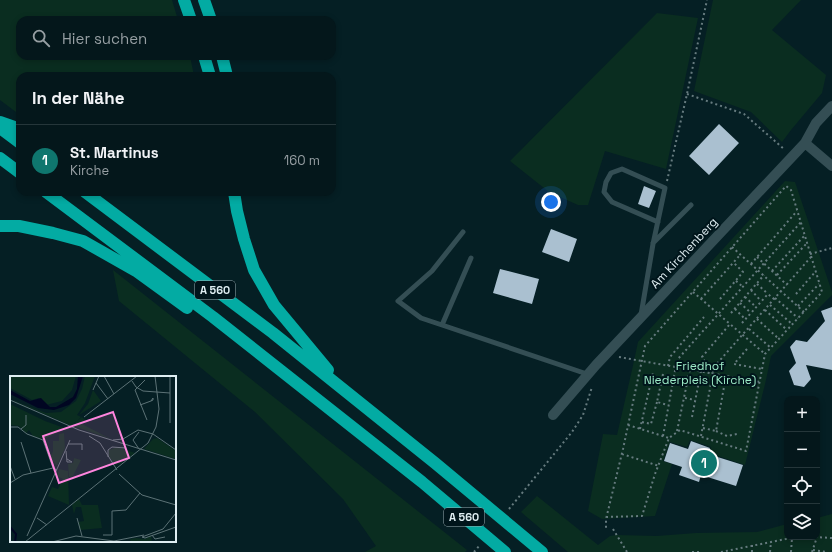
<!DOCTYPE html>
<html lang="de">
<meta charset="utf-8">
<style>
body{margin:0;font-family:"Space Grotesk",sans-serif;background:#0d2024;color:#f1f3f6}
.controls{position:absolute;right:12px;bottom:12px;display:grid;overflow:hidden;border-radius:8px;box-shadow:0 2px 6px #0003}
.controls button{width:36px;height:36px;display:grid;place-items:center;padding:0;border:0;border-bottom:1px solid #25363a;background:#04171b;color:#f1f3f6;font:20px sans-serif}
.you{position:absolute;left:551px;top:202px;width:14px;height:14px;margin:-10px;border:3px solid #fff;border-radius:50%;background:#1a73e8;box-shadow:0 0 0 6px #1a73e833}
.badge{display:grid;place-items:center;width:26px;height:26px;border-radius:50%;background:#0f766e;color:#fff;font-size:13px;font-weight:700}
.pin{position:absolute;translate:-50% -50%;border:2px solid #fff;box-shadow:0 1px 4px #0006}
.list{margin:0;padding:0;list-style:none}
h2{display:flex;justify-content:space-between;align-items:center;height:52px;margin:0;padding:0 16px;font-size:17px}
h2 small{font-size:13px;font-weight:400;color:#979fa3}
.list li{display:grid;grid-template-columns:26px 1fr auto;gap:12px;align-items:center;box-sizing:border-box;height:72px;padding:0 16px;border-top:1px solid #25363a}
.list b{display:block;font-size:15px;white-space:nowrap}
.list p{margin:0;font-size:13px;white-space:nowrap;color:#979fa3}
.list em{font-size:13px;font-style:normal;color:#979fa3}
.icon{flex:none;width:22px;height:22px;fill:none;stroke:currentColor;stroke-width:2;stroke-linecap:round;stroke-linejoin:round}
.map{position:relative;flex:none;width:832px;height:552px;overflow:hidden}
.search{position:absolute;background:#04171b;box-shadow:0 2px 6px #0003;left:16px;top:16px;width:320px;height:44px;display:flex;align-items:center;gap:10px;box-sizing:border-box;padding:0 14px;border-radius:12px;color:#979fa3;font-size:15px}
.panel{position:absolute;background:#04171b;box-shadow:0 2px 6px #0003;left:16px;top:72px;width:320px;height:124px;border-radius:12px}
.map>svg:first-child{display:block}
</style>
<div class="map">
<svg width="832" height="552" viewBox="0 0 832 552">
<rect width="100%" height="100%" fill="#051f24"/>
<path fill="#0a2d20" d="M0,0H172L178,20H20V56H190L194,76H20V115L0,100Z
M713,0H801L772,30L826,75L822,93L791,130L782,142L751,112L694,91Z
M657,13L698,18L666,169L605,151L588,205H578L549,192L510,161Z
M785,181L795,182L832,292V295L771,356L766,380L745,465L709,453L711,447L690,440L687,447L670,442L663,461L672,464L655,516L602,519L588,511L603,434L617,435L632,370L638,342Z
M113,270L467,550L465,552H365L376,546L343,499L255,412L119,301Z
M537,496L598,545L610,536L616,535L657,536L696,533L757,532L787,524V537H817V518L832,514V552H568L521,512Z"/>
<path fill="#aac0d0" d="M719,124L739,143L709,175L689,156Z
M644,186L656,191L649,208L638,204Z
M551,229L577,239L569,262L542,252Z
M500,269L539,279L532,304L493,293Z
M832,307V370L806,365L811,379L804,387L794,385L789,371L796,363L790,347L796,340L807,342L825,321L821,311Z
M691,441L710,448L708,454L743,465L736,486L701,475L699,482L679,475L682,467L664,461L670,443L688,449Z"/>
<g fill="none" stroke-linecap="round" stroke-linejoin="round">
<path stroke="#667b7f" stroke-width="2" stroke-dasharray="2 3" stroke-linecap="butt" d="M687,94L744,114L784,149
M667,181L687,94L707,0
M732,247L804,312
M810,254L832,248
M757,257L787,285
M751,264L797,211
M772,271L805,235
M777,275L807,243
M736,281L743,287
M757,284L768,294
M751,290L761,301
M693,292L730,324
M796,294L816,271
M745,297L756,307
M775,298L798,318
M701,299L740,255
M720,299L743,272L734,263
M740,303L751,313
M770,305L792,324
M798,306L819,284
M735,309L745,319
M765,310L787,330
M731,313L764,275
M757,319L779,339
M742,323L768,294L774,299
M749,329L771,348
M747,349L734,364L762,369
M619,357L760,382
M668,366L670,357L704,317
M663,374L657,402L668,405
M713,374L702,357L730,324L765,354
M685,398L695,400
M692,417L701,371
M642,422L651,424L657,402
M628,425L669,438
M703,428L716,431L726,376
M640,429L653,373
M677,431L690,369
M716,431L727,436L737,434
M663,436L677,360L801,222
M701,436L714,367L811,257
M622,454L659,466
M509,509L572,432L583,415L592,387
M606,517L642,516L655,474L669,438L680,430L746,451L765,354L822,292L791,190L786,186L645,346L623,449L606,519V529
M613,529L627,552
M815,537L832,538
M813,550L827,552
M474,552L480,545
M692,552H701
M721,552L796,537
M752,552V545
M770,552L771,542
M791,552L792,538
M812,552L817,537"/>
<path stroke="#344e54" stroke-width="5" d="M653,243L691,205
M471,258L442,325L587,374
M641,315L653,244L665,188L622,169L611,173L606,182L604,192L612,202L658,222
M442,325L421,318L398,301L432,271L463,232"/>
<path stroke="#344e54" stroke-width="10" d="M805,143L832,166
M553,415L596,365L805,143L816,123L832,106"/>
<path stroke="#03aba3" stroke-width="12" d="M184,0L191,20
M204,0L211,20
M204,56L210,76
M222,56L227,76
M0,122L20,129
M0,128L20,143
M0,158L20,173
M46,192L213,317L422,482L505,552
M85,192L273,333L435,463L542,552
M234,192L237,211L244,239L254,270L274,305L328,370
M0,226H19L53,233L83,241L136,271L187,308"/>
</g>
<g text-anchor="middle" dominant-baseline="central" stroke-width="4" stroke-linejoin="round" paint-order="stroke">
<g fill="#00151b" stroke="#9cadb2" stroke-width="1">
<rect x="195" y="281" width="40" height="18" rx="3"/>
<rect x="444" y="508" width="40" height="18" rx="3"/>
</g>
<g font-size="11" font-weight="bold" fill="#dfeef2">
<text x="215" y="290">A 560</text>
<text x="464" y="517">A 560</text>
</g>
<g font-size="12" fill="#dfeef2" stroke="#00151b">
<text transform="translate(684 253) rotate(-47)">Am Kirchenberg</text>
</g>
<g font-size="12" fill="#9be9c6" stroke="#00151b">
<text x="700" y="366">Friedhof<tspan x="700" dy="14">Niederpleis (Kirche)</tspan></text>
</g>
</g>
<g transform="translate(10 376)">
<rect width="166" height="166" fill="#051f24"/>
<path d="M0,0H66L62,14L52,25L36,29L29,22L22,24L0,12ZM75,0H85L75,27L67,39L71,41L67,45L72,41L75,44L72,48L101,63L63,50L66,45L62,50L0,23L36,37L51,36L66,25L72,13ZM83,14L91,25L69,39L78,28ZM0,28L35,45L60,54H53L34,63L23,60L19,54L16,57L9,50L0,49ZM54,57L55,72L47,90L40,82L43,75V65H49V58ZM147,62L166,75V83L134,73L143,63ZM107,71L125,77L110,88L105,89L99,80V74ZM64,82L71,84L63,100L59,101L58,88L63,87ZM49,93L58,95L59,129L38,120L42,111L48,113L53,103L47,100ZM69,123L72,129H88L92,152L70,154L68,146L74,145L71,131H66L64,138L62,129ZM141,160L142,166H121L120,163L126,162L135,163Z" fill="#0a2d20"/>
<path d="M68,0H73L66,22L59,29L44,34L28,32L0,18V14L20,25L31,22L40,31H46L63,21L67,13Z" fill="#010622"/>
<path fill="none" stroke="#010622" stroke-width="2" d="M0,151L6,158L5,166"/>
<path fill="none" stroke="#5c7276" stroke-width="1" d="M94,0L104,18M135,4L125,14L137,44M122,5L126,11L133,15L160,17V0M86,7L98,23M83,14L89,0M160,17V47M0,24L69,54L166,84M130,29L141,25L143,24V22L141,25M74,41L127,0M0,51H8L17,58L33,64L43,92M11,53L16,49V39M143,58L166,74M79,60L90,67L107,94M103,64L113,63L128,54L143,58M11,66L21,97M58,68H72V74M129,73L123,64L129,56M56,75L57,86H62L57,83M98,81V74L102,71L116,72M0,90L5,103M109,98L132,119L166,129M0,107L13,99L43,92L47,94M166,137L153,153L132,161L135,162L166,151M27,142L37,149M67,142L72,160M93,159H102V135L116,134L130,117M142,159L145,163L155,161M17,160L60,64M15,166L138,67L146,51L149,33L145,0M42,166L66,160L104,165L134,159"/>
<path fill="#ff85de" fill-opacity="0.15" stroke="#ff85de" stroke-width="2" d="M103,36L119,82L49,107L33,60Z"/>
<rect width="166" height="166" fill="none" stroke="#dfeef2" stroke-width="2"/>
</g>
</svg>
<div class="controls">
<button>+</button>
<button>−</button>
<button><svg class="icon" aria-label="locate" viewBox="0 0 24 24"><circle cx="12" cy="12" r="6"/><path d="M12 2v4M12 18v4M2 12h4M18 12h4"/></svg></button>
<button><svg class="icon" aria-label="layers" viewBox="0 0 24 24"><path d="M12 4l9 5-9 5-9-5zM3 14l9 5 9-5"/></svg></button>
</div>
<div class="you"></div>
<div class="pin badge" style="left:704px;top:463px">1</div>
<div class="search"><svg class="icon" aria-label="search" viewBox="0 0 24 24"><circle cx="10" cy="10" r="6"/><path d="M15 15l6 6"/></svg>Hier suchen</div>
<section class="panel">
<h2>In der Nähe<small></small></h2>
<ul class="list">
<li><span class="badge">1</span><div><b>St. Martinus</b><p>Kirche</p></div><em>160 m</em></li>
</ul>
</section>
</div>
